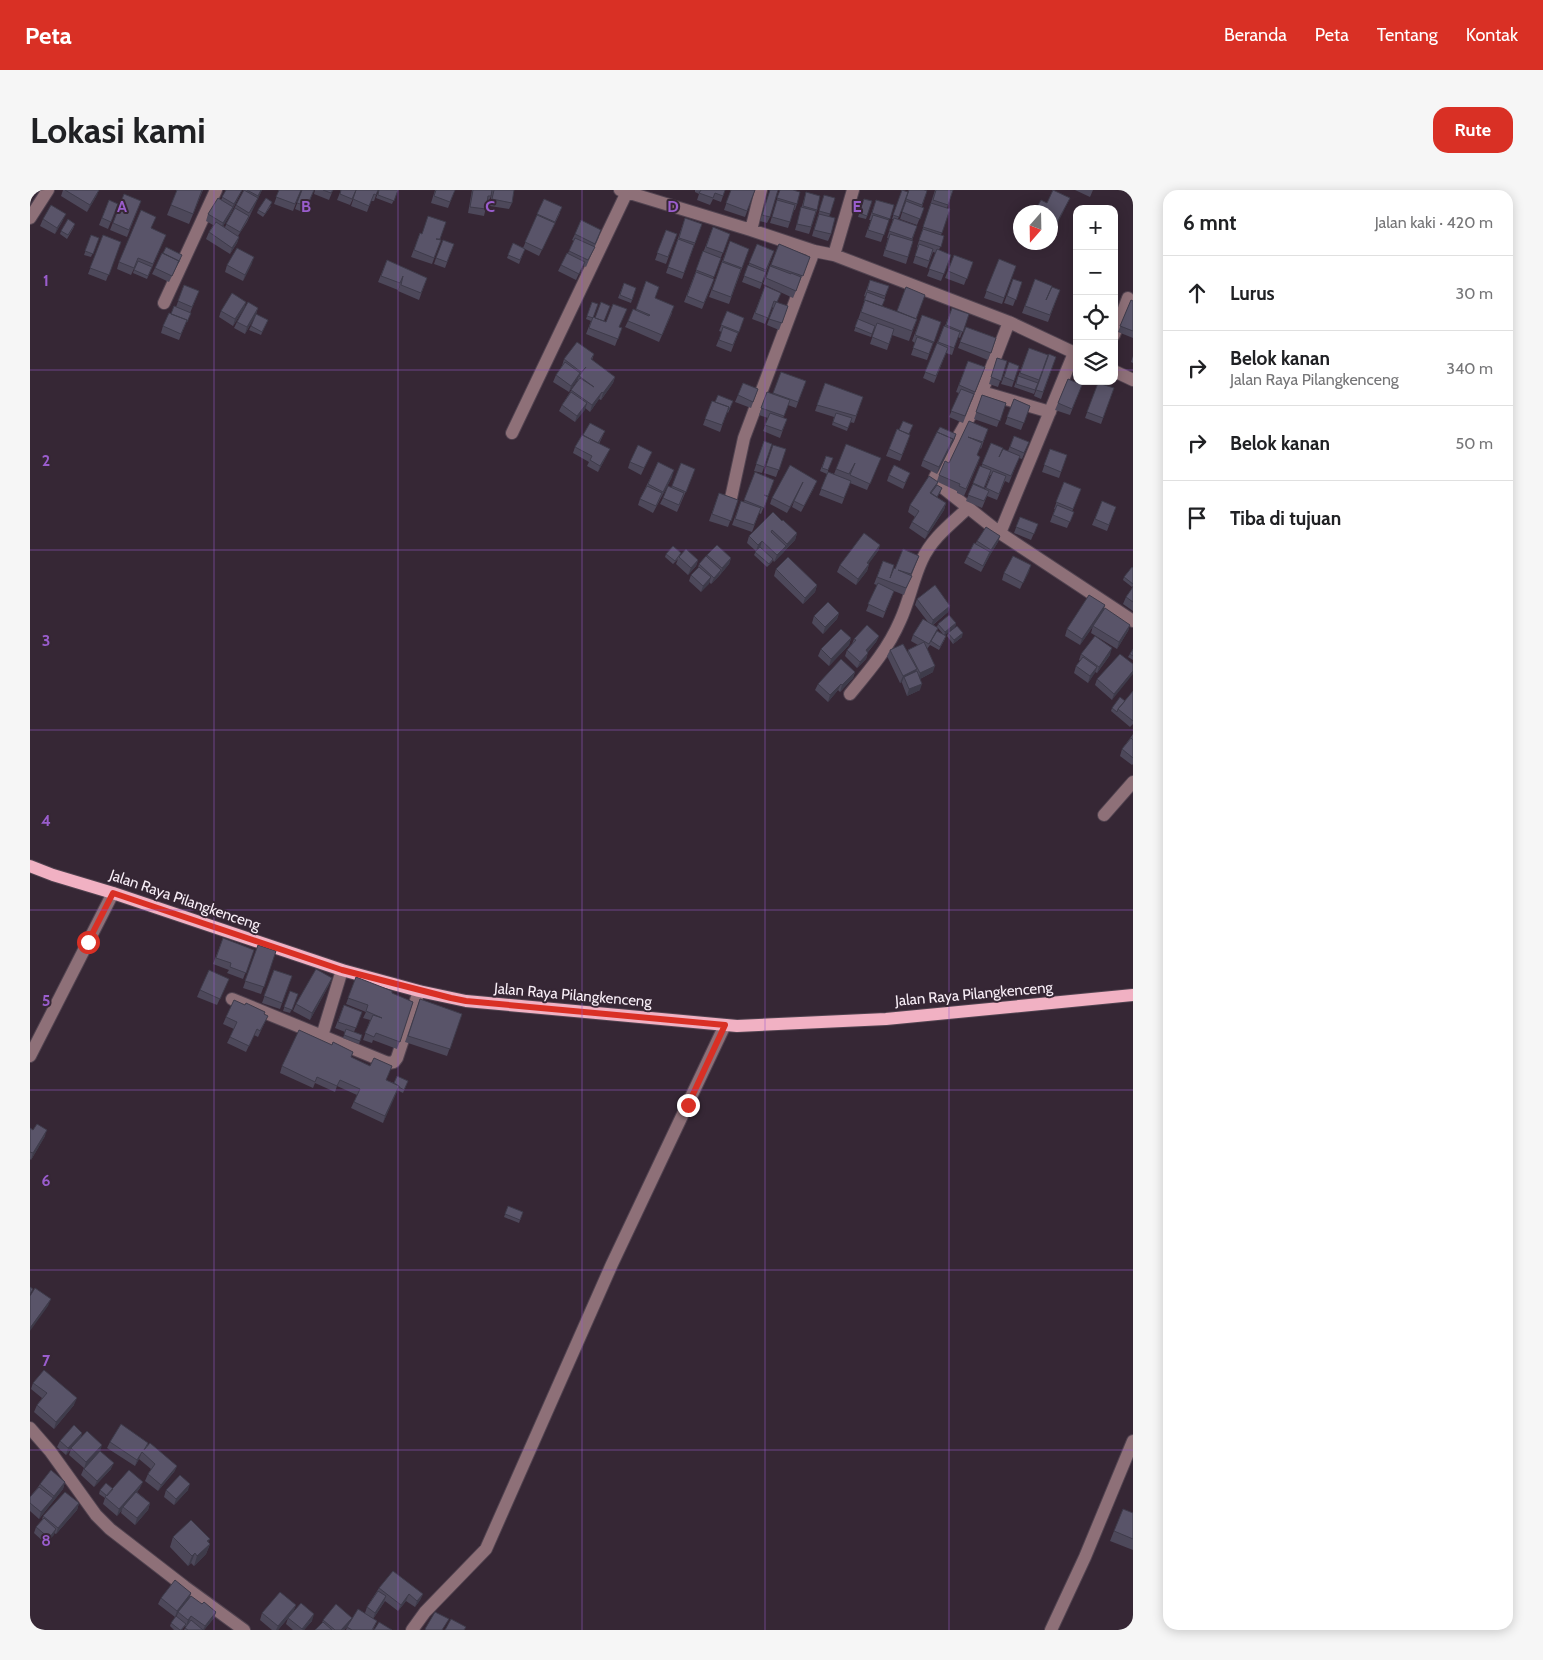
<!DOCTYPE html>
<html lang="id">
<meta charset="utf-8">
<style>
body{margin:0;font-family:Cabin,sans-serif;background:#f6f6f6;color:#202124}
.controls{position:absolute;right:15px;top:15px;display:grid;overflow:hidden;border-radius:10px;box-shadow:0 2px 12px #0003}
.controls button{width:45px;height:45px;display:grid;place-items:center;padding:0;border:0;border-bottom:1px solid #e0e0e0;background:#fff;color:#202124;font:25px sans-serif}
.compass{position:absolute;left:983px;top:15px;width:45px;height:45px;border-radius:50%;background:#fff;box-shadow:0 2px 12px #0003;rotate:200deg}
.stop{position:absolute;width:15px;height:15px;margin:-11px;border:4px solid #d93025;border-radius:50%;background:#fff}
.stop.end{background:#d93025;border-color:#fff;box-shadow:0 1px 5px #0008}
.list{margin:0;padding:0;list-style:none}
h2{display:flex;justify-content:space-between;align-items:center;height:65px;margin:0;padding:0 20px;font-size:21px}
h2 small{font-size:16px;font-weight:400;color:#757577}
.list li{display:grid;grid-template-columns:32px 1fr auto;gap:15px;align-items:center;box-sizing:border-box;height:75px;padding:0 20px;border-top:1px solid #e0e0e0}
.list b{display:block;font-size:19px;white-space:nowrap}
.list p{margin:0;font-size:16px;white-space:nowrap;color:#757577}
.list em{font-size:16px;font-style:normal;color:#757577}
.icon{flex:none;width:28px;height:28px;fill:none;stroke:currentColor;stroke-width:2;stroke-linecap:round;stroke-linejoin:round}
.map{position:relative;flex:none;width:1103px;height:1440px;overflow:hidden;border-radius:15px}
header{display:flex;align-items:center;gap:30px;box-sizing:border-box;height:70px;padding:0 25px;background:#d93025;color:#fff}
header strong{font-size:24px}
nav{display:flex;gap:28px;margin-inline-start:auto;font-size:18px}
.intro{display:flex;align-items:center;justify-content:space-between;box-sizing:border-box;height:120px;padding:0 30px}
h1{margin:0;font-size:35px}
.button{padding:12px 22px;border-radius:15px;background:#d93025;color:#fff;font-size:18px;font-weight:700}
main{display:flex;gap:30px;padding:0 30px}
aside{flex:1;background:#fff;border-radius:15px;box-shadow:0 2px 12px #0003}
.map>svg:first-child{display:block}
</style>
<header>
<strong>Peta</strong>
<nav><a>Beranda</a><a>Peta</a><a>Tentang</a><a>Kontak</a></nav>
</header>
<div class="intro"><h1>Lokasi kami</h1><a class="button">Rute</a></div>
<main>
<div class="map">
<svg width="1103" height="1440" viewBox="0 0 1103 1440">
<rect width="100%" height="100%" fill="#362735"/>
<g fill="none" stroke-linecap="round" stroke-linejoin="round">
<g stroke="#514350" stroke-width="14">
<path id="minor" d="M590,0L721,40L784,61L804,65L979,132L1047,164
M0,28L18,0
M721,40L731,0
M804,65L823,0
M134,113L186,0
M979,132L948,212L905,287L907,293L970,343L1044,163
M1084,145L1098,108
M1084,181L1103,190
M952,202L1020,222
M482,243L597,2
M701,308L714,248L784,61
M970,343L1103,431
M820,504C839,481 858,459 870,431C879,412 883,389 892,370C902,348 921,334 938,318
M1074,625L1103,592
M202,809L358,873L364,872L367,868L389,801
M292,846L312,780
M0,866L83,703
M0,1238L20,1261L66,1325L80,1339L155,1397L214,1440
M382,1440L395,1422L456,1359L582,1074L695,835
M1021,1440L1055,1367L1103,1251"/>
</g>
<g stroke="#514350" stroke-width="14">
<path id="major" d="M0,676L23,685L83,703L312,780L389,801L436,811L707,836L856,829L1103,805"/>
</g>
<use href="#minor" stroke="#8e7078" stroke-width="12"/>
<use href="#major" stroke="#f1b1c3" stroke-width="12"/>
</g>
<path fill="#4d485a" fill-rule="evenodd" d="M33,0H69L67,5L57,22L31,6Z
M147,0H173L159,34L137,25Z
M196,0H212L201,23L193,36L195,37L206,15L215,0H232L217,32L208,46L209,47L207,53L200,64L176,49L179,42L183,35L176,31L178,24L191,10Z
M249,0H271L263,21L244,14Z
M272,0H284L275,23L265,19Z
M285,0H303L299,10L284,4Z
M311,0H348L344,11H341L337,22L321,16L325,4L320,15L307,10Z
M349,0H368L362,14L346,8Z
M405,0H425L418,18L401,13Z
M442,0H462L461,6L458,13H457L454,26L438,23Z
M462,0H484L482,13L479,19L460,16Z
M665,0H695L691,12L683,9L680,15L667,10L669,4L665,2Z
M701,0H725L715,27L694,20Z
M740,0V27L737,33L730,31Z
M750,0L767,14L765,20H764L758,38L740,33Z
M872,0L878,2L868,29L887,36L882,51H883L876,74L853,66L858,48H857L863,29H862Z
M879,0L897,1L892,17L894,18L887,35L870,29Z
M905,0H923L917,18L920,19L911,45L914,46L909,60L921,65L911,91L897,86L906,63L903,62L897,78L883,73L888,57H887L891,44Z
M1045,0H1063L1060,7Z
M776,2L787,20L779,44L765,40Z
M94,4L111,11L97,47L80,40Z
M805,8L799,27L801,44L798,51L782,46L792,12Z
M1040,8L1022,44H1020V22L1017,13Z
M514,9L530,23L509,66L495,59L489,74L477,68L483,53L493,58Z
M834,9L842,11L836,29L828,27Z
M79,10L88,14L78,39L69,35Z
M846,10L864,15L851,52L835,47L841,30H839Z
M241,16L233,27L227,23L228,20Z
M655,28L672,34L652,89L636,83Z
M13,29L33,30L25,44L10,36Z
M44,37L37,49L30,44L31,41Z
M683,37L700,44L683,88L682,95L672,119L654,112Z
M121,39L136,45L117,89L103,83L106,74L101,85L87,79L89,72Z
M636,40L647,44L636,74L625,70Z
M390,43L411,50L402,74L381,67Z
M545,44L569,47L556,77L553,75L546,90L528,81L531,75L538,63L544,51L542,50Z
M61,45L69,48L61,67L54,65Z
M73,45L91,52L76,91L58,84Z
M700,51L719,59L699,114L679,107L692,72Z
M424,54L415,78L404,74L406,68Z
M727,54L744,61L730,99L712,92Z
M749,54L780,67L763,108L733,94Z
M924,65L943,72L934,95L915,88Z
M151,68L139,92L122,84L125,78Z
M969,69L986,76L972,114L954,108Z
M357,70L397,88L389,110L368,101L371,93L368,100L348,92Z
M222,73L213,91L195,82L197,75Z
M983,89L992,92L983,116L974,113Z
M1005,89L1017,108L1030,100L1018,132L992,123Z
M840,90L859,96L852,116L887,129L879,151L862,145L857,160L840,154L845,139L844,138L841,147L824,141L832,118L836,107L834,106Z
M616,91L625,108L642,123L629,152L595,137L598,131L606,120Z
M594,93L606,98L601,113L588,108Z
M154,95L169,101L149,150L131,143L133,136L146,117Z
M735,96L747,113L758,116L749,140L737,135L743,118L742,117L735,134L722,129Z
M1101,110L1103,111V148L1088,142Z
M216,112L214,118L203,136L189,127L191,121Z
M562,112L563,127L592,138L585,156L556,144L561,131L556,129Z
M228,118L226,124L215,144L204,138L207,132Z
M922,118L939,124L930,148L928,147L922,165L916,163L904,193L893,188L914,136H915Z
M697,121L714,128L701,162L686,156L692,142L689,141Z
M892,125L911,132L897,170L881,165L885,153L882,151Z
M238,130L231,145L219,140L221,136Z
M936,137L966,148L958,170L928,158Z
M999,158L1018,165L1004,204L984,197Z
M564,164L562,170L585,187L583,193L571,210L569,209L560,222L555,218L545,232L529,221L532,215L547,191L548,188L539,202L523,192L526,185L532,176L534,169Z
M1019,164L1026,167L1011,209L1004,206Z
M1103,166V173L1101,172Z
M967,168L977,171L968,197L959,194Z
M938,171L955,177L933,233L919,227L929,203L926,202Z
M979,172L989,176L982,197L971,194Z
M751,182L776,191L766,218L758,215L753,228L757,229L750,248L733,241L738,228L729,225L737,202L743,204Z
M1038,189L1052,195L1040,225L1025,220Z
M713,193L728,199L721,218L705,212Z
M795,193L833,207L824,233L820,232L817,241L802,235L804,227L785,221Z
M1068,193L1084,198L1071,234L1055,228Z
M952,205L976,213L967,237L944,229Z
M984,209L1000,216L991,240L975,234Z
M682,211L685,212L703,211L698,223L697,222L690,242L673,235Z
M560,233L575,241L569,254L577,265L568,282L557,276L559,272L543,263L545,257L553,246Z
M867,239L879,244L878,251L870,271L856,266Z
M958,239L951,259L950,258L947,265L950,267L948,273L934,306L927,303V301L908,292L907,295L911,302L907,307L916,313L914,320L895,349L879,338L882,332L885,327L878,322L880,315L907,291L909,285L919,273Z
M984,246L999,252L992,269L989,268L979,293L975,291L967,310L957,306L952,318L936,311L950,276L951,277L961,253L970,265L978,261ZM960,285H961L955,299H954Z
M925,248L907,284L891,276L893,270Z
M734,251L742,254L732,283L724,281Z
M743,255L756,259L746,287L734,283Z
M1020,259L1037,265L1029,288L1012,282Z
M796,266L798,280V282L804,284L806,279L851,268L837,300L820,293L812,314L789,305L797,284L790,281Z
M619,268L611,285L598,278L600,272Z
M628,272L642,287L623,323L608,315L610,309Z
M651,273L663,285L647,322L630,314L633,308L641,298Z
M725,282L744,290L731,324L729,323L722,342L702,335L711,311L714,312Z
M880,283L873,299L857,291L859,285Z
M1034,292L1051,299L1042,322H1044L1037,338L1020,332L1025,319H1024Z
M784,298L771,322L762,317L765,309L757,323L740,314L742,308Z
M689,303L708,310L698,337L679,331Z
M1072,311L1086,317L1077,341L1062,335Z
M990,327L1008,334L1001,350L984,343Z
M752,331L767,343L765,350L744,372L743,370L742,372L737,377L724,365L726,361L717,353L719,346Z
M970,346L968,352L960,365L951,382L934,373L937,367L945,354L947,351Z
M850,355L848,361L838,374H839L837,381L826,395L807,382L810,375Z
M636,364L650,365L668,370L666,376L658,385L646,374L648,369L643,374L635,367Z
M677,365L701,368L699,374L689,386L681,394L679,392L671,402L659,391L661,385L668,378L669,374Z
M889,366L874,405L864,401L853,428L836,421L847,395L844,394L853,371L860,388L865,379Z
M1001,375L990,399L972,390L974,383Z
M1102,377L1103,396L1102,397L1093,390L1094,387Z
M746,379L787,395L785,402L773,414L744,386Z
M1103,397V421L1093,414L1096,407Z
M887,409L920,416L918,422L903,435L907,437L908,434L926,433L925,437L914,445L915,449L909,460L900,455L897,459L903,482L890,489V500L877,506L872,493V492L870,493L857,466L860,460L878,462V460L888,455L881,451L883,445L898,432L885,415ZM908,438L913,444L907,441Z
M1075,415L1073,422L1050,455L1035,446L1037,439Z
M809,423L807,429L793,444L782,433L784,426Z
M1100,435L1098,441L1087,459L1061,443L1063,436Z
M918,443L932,447L923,454L917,446Z
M849,446L846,452L838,462L836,469L827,478L815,466L817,460L822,454L824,449Z
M821,448L819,455L799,476L788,466L791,459Z
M1103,459V470L1098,467Z
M1051,464L1080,465L1067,483L1065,482L1058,493L1044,483L1046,476L1050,471L1049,470Z
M1103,474L1082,510L1065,495L1067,489Z
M825,482L823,488L810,502L808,500L798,512L785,500L788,494Z
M1103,501V534L1100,537L1081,521L1082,518L1095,511Z
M1103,544V574L1102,575L1090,566L1092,559Z
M193,748L224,760L213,789L197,783L199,780L183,774Z
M228,755L246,761L231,804L213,798Z
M244,780L262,786L250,819L232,813Z
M326,787L362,803L383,812L367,859L343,850L342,853L333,850L340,830L333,828L336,822L316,814Z
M302,788L299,795L280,830L263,821L266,814Z
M199,789L187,815L167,807L170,800Z
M260,801L268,804L260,823L253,821Z
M390,809L432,824L417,866L375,852Z
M314,815L332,822L324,842L332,845L329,854L313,848L315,842L305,838Z
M234,824L235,832L228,847L224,845L216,862L197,853L204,839L193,834L196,827Z
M302,855L323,862L321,867L340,876L359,883L356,890L364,893L378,891L373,903L367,900L353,933L321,918L327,905L307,896L305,902L285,893L283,898L250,883L252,876Z
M0,938L15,946L1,970L0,969Z
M478,1016L493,1022L489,1033L474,1027Z
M3,1193L44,1215L24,1239L4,1222L7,1215L12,1208L1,1199Z
M52,1243L50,1249L70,1261L81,1279L64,1297L51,1285L54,1278L39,1265L41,1259L36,1265L27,1257L30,1251Z
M80,1252L118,1253L117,1257L147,1276L144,1282L128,1301L115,1291L118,1284L121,1279L109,1269L105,1276L77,1258Z
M35,1292L33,1299L9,1329L0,1321V1307L8,1297L10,1294Z
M110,1298L107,1302L120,1313L118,1320L105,1335L91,1323L92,1320L87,1326L73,1314L75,1308L69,1304L70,1300L83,1299Z
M136,1300H158L144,1315L134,1307Z
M49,1313L47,1320L26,1344L24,1343L16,1354L4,1343L6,1337L12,1330L13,1326Z
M1103,1323V1360L1080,1351L1084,1341Z
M143,1347L178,1353L180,1354L176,1364L164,1376L161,1373L158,1376L140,1357Z
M349,1398L393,1404L390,1410L385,1417L376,1411L368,1421L355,1411L343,1429L347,1431L343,1440H316L317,1437L314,1440H285L292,1433L293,1430L320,1432L335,1423L337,1417Z
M161,1403L159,1409L172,1414L186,1422L184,1428L174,1440H154L156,1436H155L152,1440H144L140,1436L141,1433L146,1427L148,1423L145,1427L128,1414L131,1408Z
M266,1415L263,1422L248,1440H242L230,1430L232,1423Z
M258,1428L282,1431L274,1440H263L256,1434Z"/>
<path fill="#3e3b4a" d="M69,0L67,5L57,22L60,15Z
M212,0L201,23L191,40L193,33Z
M231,0H232L225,15L207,48L210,42L218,28Z
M1040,8L1022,44L1024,38Z
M36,24L33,30L25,44L27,38Z
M209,47L207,53L200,64L202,58Z
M224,67L222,73L213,91L215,85Z
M216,112L214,118L203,136L205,129Z
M228,118L226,124L215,144L217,137Z
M550,183L548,189L539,202L541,196Z
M585,187L583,193L571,210L573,203Z
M572,202L569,209L560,222L562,215Z
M557,213L555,220L545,232L547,226Z
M926,244L925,248L907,284L909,277Z
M580,259L577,265L568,282L570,276Z
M644,280L642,287L631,308L633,302Z
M773,292L771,299L757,323L760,317Z
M916,313L914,320L895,349L898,342Z
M767,343L765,350L754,361L757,354Z
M970,346L968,352L960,365L951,382L961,360Z
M732,351L730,358L726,361L728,355Z
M850,355L848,361L835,379L837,373Z
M756,356L754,362L744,372L747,365Z
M701,368L699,374L690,385L692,378Z
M668,370L666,376L658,385L661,378Z
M839,374L837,381L826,395L828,389Z
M1001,375L999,382L990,399L993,393Z
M691,380L689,386L681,394L684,388Z
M681,387L679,394L671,402L673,396Z
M787,395L785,402L773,414L775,408Z
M1075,415L1073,422L1050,455L1052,449Z
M920,416L918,422L901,436L903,430Z
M809,423L807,429L793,444L795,437Z
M926,433L925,437L914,446L915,442Z
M1100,435L1098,441L1087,459L1089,452Z
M933,443L932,447L923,454L924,450Z
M849,446L846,452L833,467L836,460Z
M821,448L819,455L799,476L801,469Z
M1082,458L1080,465L1067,483L1069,477Z
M838,463L836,469L827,478L830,472Z
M905,476L903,482L888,490L890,483Z
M1067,477L1065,483L1058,493L1060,486Z
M887,479L884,486L874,487L872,492L870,493L873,486Z
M1103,481V484L1082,510L1084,504Z
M825,482L823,488L810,502L812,495Z
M811,494L808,500L798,512L800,505Z
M892,494L890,500L877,506L879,499Z
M302,788L299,795L280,830L282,823Z
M369,896L367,902L353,933L355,926Z
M17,940L15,946L1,970L3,963Z
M21,1109L18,1116L0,1141V1138Z
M47,1208L44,1215L24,1239L26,1232Z
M52,1243L50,1249L36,1265L38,1258Z
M72,1255L70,1262L54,1279L56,1272Z
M112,1262L109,1269L105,1276L107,1270Z
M84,1273L81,1279L64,1297L67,1291Z
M147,1276L144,1282L128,1301L131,1295Z
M35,1292L33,1299L9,1329L11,1322Z
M113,1292L110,1298L94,1317H93L92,1320L87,1326L89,1319Z
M160,1294L158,1300L144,1315L146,1309Z
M49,1313L47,1320L26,1344L28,1338Z
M120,1313L118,1320L105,1335L107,1328Z
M26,1339L24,1345L16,1354L19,1348Z
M180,1349L177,1356L180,1354L176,1364L164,1376L167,1366Z
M165,1363L161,1373L158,1376L162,1366Z
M161,1403L159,1410L145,1427L147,1421Z
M379,1404L376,1411L368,1421L371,1415Z
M393,1404L390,1410L385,1417L387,1411Z
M356,1406L354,1412L343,1429L345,1423Z
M266,1415L263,1422L248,1440H246L248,1436Z
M186,1422L184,1428L174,1440H173L175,1436Z
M284,1424L282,1431L274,1440H272Z
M161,1426L159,1432L156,1436L158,1430Z
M322,1428L319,1434L314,1440H311Z"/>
<path fill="#595469" stroke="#3e3b4a" d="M35,0H69L60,15Z
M147,0H172L163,24L141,15Z
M196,0H212L204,14L192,7Z
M214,0L228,8L219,23L206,15Z
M217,0H231L228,6Z
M249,0H271L265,14L246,7Z
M272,0H284L277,16L267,13Z
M293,0H303L301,3Z
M311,0H326L322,9L310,4Z
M326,0H348L346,5L344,4L339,16L323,9Z
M349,0H368L364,11L348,5Z
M406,0H425L420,12L404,6Z
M443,0H462L461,6H458L456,19L440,17Z
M464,0H484L482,13L462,9Z
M671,0H695L693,6L685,3L683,8L669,3Z
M701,0H725L717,21L696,13Z
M740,0H748L740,27L732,25Z
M750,0H763L770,2L767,14L747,8Z
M872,0L878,2L869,27L863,25Z
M879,0H894L897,1L892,15L876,9Z
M906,0H923L918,15L903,10Z
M1023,0L1040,8L1024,38L1020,36V22H1004L1011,10L1017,13Z
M776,2L790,6L787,20L773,16Z
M94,4L111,11L99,40L83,33Z
M794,5L805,8L800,24L789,21Z
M188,8L203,17L193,33L178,24Z
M236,8L242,12L235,24L228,20Z
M514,9L532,17L525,32L507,24Z
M834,9L842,11L837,26L829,23Z
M79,10L88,14L81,32L72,28Z
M747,10L765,15L760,32L742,27Z
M846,10L864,15L860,29L842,23Z
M876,11L894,18L890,29L872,22Z
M901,13L920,19L912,43L893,37Z
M21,15L36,24L27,38L13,29Z
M771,17L786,21L781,37L767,34Z
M205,18L219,26L210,42L196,34Z
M111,20L126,27L121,38L136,45L123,74L108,68L104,78L89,72Z
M789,24L805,28L801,44L784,40Z
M507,25L525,33L512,60L495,52Z
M843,25L859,30L854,45L838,40Z
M398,26L416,32L410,49H406L411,50L404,68L384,60L390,43L392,44Z
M655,28L672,34L665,53L649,48Z
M864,28L887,36L882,49L859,41Z
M38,29L45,34L38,45L31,41Z
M551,30L571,40L565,54L545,44Z
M186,32L209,47L202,58L179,42Z
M683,37L700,44L693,63L676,57Z
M893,39L914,46L911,57L889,50Z
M636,40L647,44L638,67L627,63Z
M860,44L883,51L878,67L855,60Z
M61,45L69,48L63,64L55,61Z
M73,45L91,52L79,85L60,78Z
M545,48L565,57L558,70L539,61Z
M648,49L664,55L654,83L638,77Z
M1084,49L1088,51L1084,60Z
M413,50L424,54L417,72L406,68Z
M700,51L719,59L712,78L693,71Z
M483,53L495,59L490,70L478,65Z
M727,54L744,61L736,80L719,73Z
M749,54L780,67L773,86L741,75Z
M889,54L903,59L899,71L885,66Z
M136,57L152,65L148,73L149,71L133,63Z
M207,58L224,67L215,85L197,75Z
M907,59L921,65L914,84L899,79Z
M673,61L691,68L684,87L666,80Z
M132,63L149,71L142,86L125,78Z
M537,63L555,72L549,84L531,75Z
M924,65L943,72L937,89L918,81Z
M969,69L986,76L974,108L956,101Z
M357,70L397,88L391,103L371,95L373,86L370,93L351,86Z
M108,71L122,77L118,86L104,80Z
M692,72L711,79L701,107L682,100Z
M718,75L736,82L732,93L714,86Z
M740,76L761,84V83L771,87L766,101L736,88Z
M666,82L684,89L674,113L657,106Z
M983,89L992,92L986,110L977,106Z
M1005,89L1022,96L1016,110L1022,97L1030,100L1020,125L995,116Z
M840,90L859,96L855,106L837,100Z
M616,91L629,97L625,108L644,116L632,145L598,131L603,119L619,126L620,125L606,119Z
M594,93L606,98L602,110L590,105Z
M154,95L169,101L162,117L148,111Z
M735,96L751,103L747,112L744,111L738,128L725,123Z
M876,97L895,105L886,129L867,121Z
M837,102L855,109L852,116L835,110V111H834Z
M202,103L216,112L205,129L191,121Z
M835,110L887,129L882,141L831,122Z
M1101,110L1103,111V141L1090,136Z
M218,112L228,118L217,137L207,132Z
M562,112L568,114L563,128L557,126Z
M571,112L580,116L574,131L565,128Z
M746,112L758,116L752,133L739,129Z
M583,114L597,119L589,137L592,138L588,149L559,138L563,127L576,132Z
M144,116L161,123L157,132V130L141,124Z
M922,118L939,124L933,142L916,135Z
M697,121L714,128L709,142L691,135Z
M139,123L157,130L151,144L133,136Z
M226,124L238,130L232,142L221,136Z
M892,125L911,132L904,152L885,145Z
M828,129L845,136L842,144L825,137Z
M847,133L864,139L859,154L842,147Z
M914,136L930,142L924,158L908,152Z
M693,137L708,143L703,155L689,150Z
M936,137L966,148L961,163L930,152Z
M887,147L903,153L899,164L883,158Z
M547,152L564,164L561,169L585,187L573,203L572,202L562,215L541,200L550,188L564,197L549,186L556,177L551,182L534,169Z
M907,153L918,158L906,186L895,182Z
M999,158L1018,165L1009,190L990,183Z
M1019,164L1026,167L1013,202L1006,200Z
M967,168L977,171L971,191L961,187Z
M938,171L955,177L945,202L929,195Z
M535,172L550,183L541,196L526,185Z
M979,172L989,176L984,191L974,187Z
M751,182L776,191L768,212L743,203Z
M988,186L1008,193L1005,200L986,194Z
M1038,189L1052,195L1042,219L1028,213Z
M713,193L728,199L723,212L708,205Z
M795,193L833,207L826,226L787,215Z
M1068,193L1084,198L1073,228L1057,222Z
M931,199L944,204L935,226L921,221Z
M541,202L557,213L547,226L532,215Z
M737,202L760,210L754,226L731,218Z
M688,205L703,211L699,220L698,219L699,217L685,212Z
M952,205L976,213L970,231L946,222Z
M984,209L1000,216L994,233L977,227Z
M682,211L699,217L692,235L675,229Z
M740,223L757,229L752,241L735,235Z
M806,223L822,228L818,238L803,232Z
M873,231L883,235L879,244L869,240Z
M939,231L958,239L953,252L938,247L952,253L947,265L950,267L936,299L929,296L930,294L909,285L915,271L919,273Z
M560,233L575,241L568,253L553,245Z
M910,237L926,244L922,253L923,249L907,242Z
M867,239L880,245L872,265L859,259Z
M907,242L923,249L909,277L893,270Z
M552,245L580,259L570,276L560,270L562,266L545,257Z
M984,246L999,252L994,263L980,257Z
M734,251L742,254L734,277L726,274Z
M961,253L973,258L969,267L973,259L990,266L981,286L952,274Z
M816,254L851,268L840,294L820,285L825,273L819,284L806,279Z
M608,255L622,262L614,278L600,272Z
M743,255L756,259L749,280L736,276Z
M1020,259L1037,265L1031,282L1014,275Z
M796,266L803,268L798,280L792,278Z
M628,272L644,280L633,302L618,294Z
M651,273L665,279L656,302L642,296Z
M760,275L787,291L774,316L764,311L773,292L760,317L742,308Z
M864,275L880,283L875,293L859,285Z
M950,276L961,280L954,298L943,293Z
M963,281L976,286L969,304L956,298Z
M725,282L744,290L738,306L734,305L738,307L734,318L714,310Z
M798,282L821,291L814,308L791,299Z
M899,286L908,292L900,303L916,313L898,342L882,332L889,321L880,315Z
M1034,292L1051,299L1043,319L1026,312Z
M943,294L959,301L954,311L938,305Z
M907,295L912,298L907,307L901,303Z
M617,296L632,303L626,316L610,309Z
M638,296L654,303L649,315L633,308Z
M689,303L708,310L701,331L682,324Z
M711,311L731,318L724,335L705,329Z
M1072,311L1086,317L1079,335L1065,329Z
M1027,315L1044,322L1040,332L1023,325Z
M743,322L752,331L753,330L767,343L757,354L742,340L741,342L756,356L747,365L732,351L728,355L719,346Z
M990,327L1008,334L1004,344L986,337Z
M956,337L970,346L961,360L947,351Z
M834,343L850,355L837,373L839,374L828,389L810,375Z
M944,353L960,362L953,376L937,367Z
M687,355L701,368L692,378L677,365Z
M643,356L651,363L645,371L636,364Z
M730,357L743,369L739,374L725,362Z
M656,359L668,370L661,378L649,367Z
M873,359L889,366L881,384L868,380L882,386L876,398L847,387L853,371L864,375L860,388L864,378L865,379Z
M676,366L691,380L684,388L669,374Z
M983,366L1001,375L993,393L974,383Z
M758,367L787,395L775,408L746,379Z
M669,377L681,387L673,396L661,385Z
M1102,377L1103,378V394L1094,387Z
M848,393L864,401L855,422L838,414Z
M905,395L920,416L903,430L887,409Z
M1103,397V412L1096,407Z
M1059,405L1075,415L1052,449L1037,439Z
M798,412L809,423L795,437L784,426Z
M1075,418L1100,435L1089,452L1063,436Z
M919,425L926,433L915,442L908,434Z
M893,429L908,438L899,454L883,445Z
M837,435L849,446L836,460L838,463L830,472L817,460L826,450L824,449Z
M927,436L933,443L924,450L918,443Z
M811,439L821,448L801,469L791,459Z
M907,441L916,446L910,457L901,451Z
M1065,446L1082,458L1069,477L1051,464Z
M894,452L905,476L890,483L878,460Z
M873,454L887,479L873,486L860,460Z
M1103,459V466L1100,464Z
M1090,464L1103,474V481L1084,504L1067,489Z
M1053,467L1067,477L1060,486L1046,476Z
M811,469L825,482L812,495L811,494L800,505L788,494Z
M887,481L892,494L879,499L874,487Z
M1103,501V531L1088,519Z
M1090,507L1095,511L1088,519L1087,522L1082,518Z
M1101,548L1103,550V568L1092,559Z
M193,748L224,760L216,783L200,777L201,773L186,768Z
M228,755L246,761L234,797L215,791Z
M286,779L302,788L282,823L266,814Z
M179,780L199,789L190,809L170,800Z
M244,780L262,786L252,813L234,806Z
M326,787L362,801V803L383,812L370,852L346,843L344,847L335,843L343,825L352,828L336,821L338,815L318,808Z
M260,801L268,804L262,820L254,817Z
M390,809L432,824L420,859L378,846Z
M204,810L215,815L216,813L235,822L234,824L238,826L230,841L227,839L219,856L200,847L207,832L196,827Z
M314,815L332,822L326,838L308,832Z
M316,839L332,845L330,851L314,845Z
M269,840L302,855L303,852L323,862L321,867L340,876L344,868L362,876L356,890L369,896L355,926L324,912L330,899L310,890L307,896L287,887L285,892L252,876Z
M367,886L378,891L374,900L369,897V896L364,893Z
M7,934L17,940L3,963L0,962V938L3,940Z
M478,1016L493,1022L490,1030L475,1024Z
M0,1097L3,1099L0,1104Z
M5,1098L21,1109L0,1138V1106Z
M14,1180L47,1208L26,1232L7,1215L17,1203L3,1193Z
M91,1234L118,1253L114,1260L120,1253L147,1276L131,1295L118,1284L125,1274L112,1262L107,1270L80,1252Z
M44,1235L52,1243L38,1258L30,1251Z
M57,1241L72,1255L56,1272L41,1258Z
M70,1261L84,1273L67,1291L54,1279Z
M21,1280L35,1292L24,1306L10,1294Z
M99,1280L113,1292L89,1319L75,1307Z
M150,1285L160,1294L146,1309L136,1300Z
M76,1293L83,1299L77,1306L70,1300Z
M9,1297L23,1308L11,1322L0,1313V1307Z
M35,1302L49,1313L28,1338L13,1326Z
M106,1302L120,1313L107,1328L93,1317Z
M1093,1319L1103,1323V1349L1084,1341Z
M14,1328L26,1339L19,1348L6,1337Z
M161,1330L180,1349L177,1351L180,1354L167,1366L165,1363L162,1366L143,1347Z
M363,1381L393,1404L387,1411L379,1404L371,1415L349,1398Z
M145,1390L161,1403L147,1421L131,1408Z
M348,1401L356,1406L345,1423L337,1417Z
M250,1402L266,1415L248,1436L232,1423Z
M161,1406L172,1414L174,1412L186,1422L175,1436L161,1426L158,1430L148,1422Z
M271,1413L284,1424L272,1439L258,1428Z
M306,1414L322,1428L311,1440H305L293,1430Z
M328,1419L347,1431L342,1440H322L317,1437Z
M405,1422L419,1429L412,1440H396L395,1439Z
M146,1426L156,1434L151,1440H150L141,1433Z
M421,1429L436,1437L434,1440H415Z
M161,1430L173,1440H158L155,1438Z
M293,1432L302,1440H285Z
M349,1432L362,1440H344Z"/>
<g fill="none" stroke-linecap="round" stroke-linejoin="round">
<path stroke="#d93025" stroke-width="6" d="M58,752L83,703L312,780L421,808L436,811L695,835L658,915"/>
</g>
<path fill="none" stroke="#9a5dcd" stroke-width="1" stroke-opacity="0.55" d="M184,0V1440M368,0V1440M552,0V1440M735,0V1440M919,0V1440M0,180H1047M1084,180H1103M0,360H1103M0,540H1103M0,720H1103M0,900H1103M0,1080H1103M0,1260H1103"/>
<g text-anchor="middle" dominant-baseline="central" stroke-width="4" stroke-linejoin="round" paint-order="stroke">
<g font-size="15" fill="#f9eff8" stroke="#362735">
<text transform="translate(155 710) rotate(19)">Jalan Raya Pilangkenceng</text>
<text transform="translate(944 804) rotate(-5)">Jalan Raya Pilangkenceng</text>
<text transform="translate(543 805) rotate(5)">Jalan Raya Pilangkenceng</text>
</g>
</g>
<g font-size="16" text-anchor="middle" font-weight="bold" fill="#9a5dcd" stroke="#362735" stroke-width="4" stroke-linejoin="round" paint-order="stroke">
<text x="92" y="22">A</text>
<text x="276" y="22">B</text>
<text x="460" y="22">C</text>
<text x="643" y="22">D</text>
<text x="827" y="22">E</text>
<text x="16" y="96">1</text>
<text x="16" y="276">2</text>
<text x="16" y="456">3</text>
<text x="16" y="636">4</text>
<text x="16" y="816">5</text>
<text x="16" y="996">6</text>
<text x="16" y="1176">7</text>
<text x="16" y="1356">8</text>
</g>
</svg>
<div class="controls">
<button>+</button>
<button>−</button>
<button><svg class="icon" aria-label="locate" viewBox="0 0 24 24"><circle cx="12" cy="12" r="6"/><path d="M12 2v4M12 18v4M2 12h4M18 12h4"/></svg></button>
<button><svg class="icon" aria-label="layers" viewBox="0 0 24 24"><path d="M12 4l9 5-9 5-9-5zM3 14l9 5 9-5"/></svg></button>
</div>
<svg class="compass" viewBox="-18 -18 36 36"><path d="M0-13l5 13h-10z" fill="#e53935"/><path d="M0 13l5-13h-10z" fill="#757577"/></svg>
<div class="stop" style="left:58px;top:752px"></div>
<div class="stop end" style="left:658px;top:915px"></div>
</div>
<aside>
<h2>6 mnt<small>Jalan kaki · 420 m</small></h2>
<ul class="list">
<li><svg class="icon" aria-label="ahead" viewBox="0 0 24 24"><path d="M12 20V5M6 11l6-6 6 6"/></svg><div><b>Lurus</b></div><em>30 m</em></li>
<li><svg class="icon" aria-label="right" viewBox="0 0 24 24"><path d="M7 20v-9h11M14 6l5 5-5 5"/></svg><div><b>Belok kanan</b><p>Jalan Raya Pilangkenceng</p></div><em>340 m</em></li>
<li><svg class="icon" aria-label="right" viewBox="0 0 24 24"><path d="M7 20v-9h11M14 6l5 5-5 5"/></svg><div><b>Belok kanan</b></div><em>50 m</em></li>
<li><svg class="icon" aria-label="arrive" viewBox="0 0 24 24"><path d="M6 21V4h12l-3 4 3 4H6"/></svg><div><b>Tiba di tujuan</b></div></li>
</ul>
</aside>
</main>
